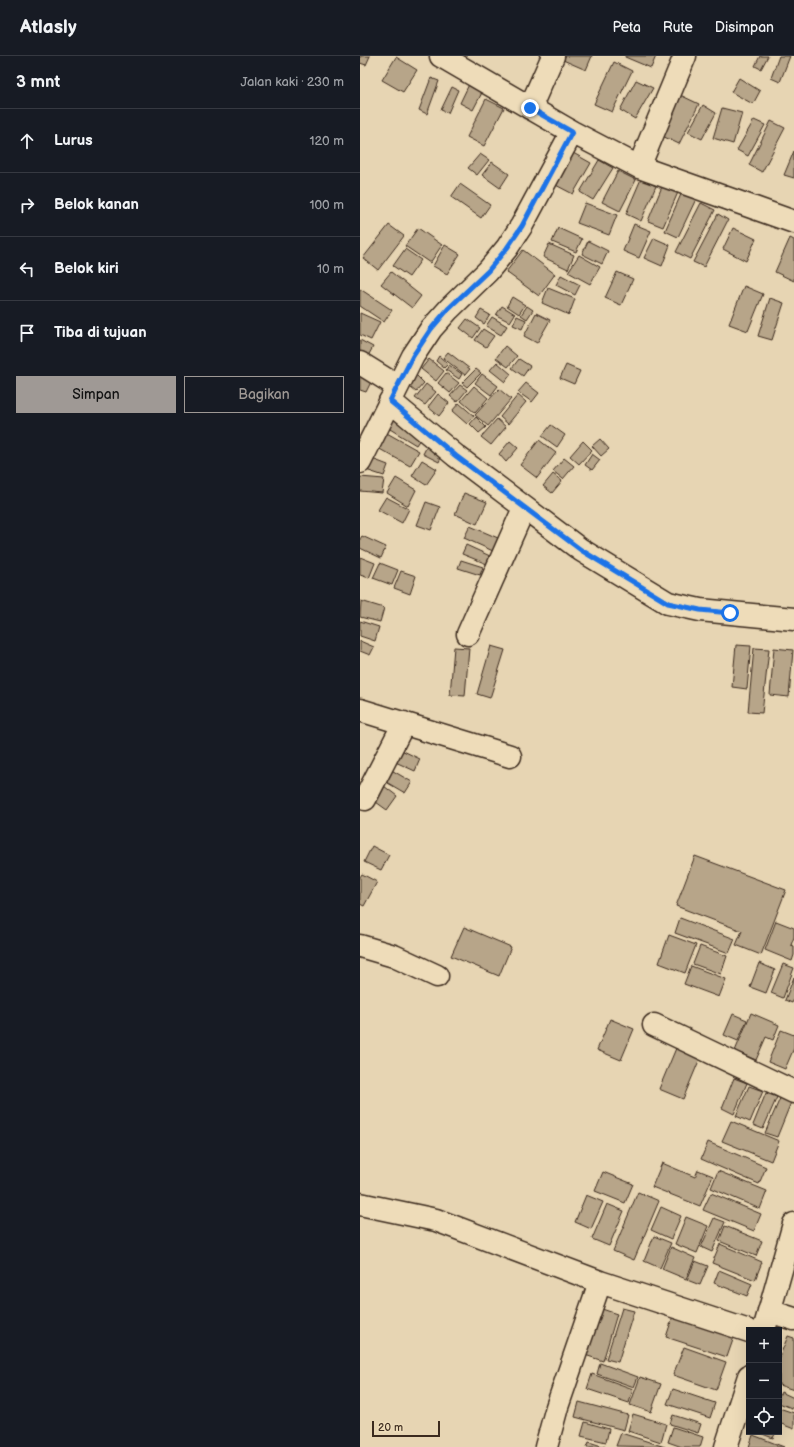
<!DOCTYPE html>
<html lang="id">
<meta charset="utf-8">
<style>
body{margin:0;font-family:"Balsamiq Sans",sans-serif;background:#242831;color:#f1f3f6}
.controls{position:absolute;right:12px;bottom:12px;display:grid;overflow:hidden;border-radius:0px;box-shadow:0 4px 16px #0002}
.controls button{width:36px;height:36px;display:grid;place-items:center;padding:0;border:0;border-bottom:1px solid #363941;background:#171b24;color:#f1f3f6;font:20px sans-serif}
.scale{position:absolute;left:12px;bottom:10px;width:68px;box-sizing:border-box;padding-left:4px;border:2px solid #3b2a1e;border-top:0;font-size:11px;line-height:14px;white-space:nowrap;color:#3b2a1e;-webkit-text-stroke:3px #eedcb9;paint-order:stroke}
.stop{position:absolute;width:12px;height:12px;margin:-9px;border:3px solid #1a73e8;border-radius:50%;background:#fff}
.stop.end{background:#1a73e8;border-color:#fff;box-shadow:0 1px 4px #0008}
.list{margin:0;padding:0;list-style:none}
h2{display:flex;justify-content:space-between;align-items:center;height:52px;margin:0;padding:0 16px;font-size:17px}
h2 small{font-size:13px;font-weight:400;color:#9ea1a6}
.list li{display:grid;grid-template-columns:26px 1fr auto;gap:12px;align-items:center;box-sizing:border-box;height:64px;padding:0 16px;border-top:1px solid #363941}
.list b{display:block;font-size:15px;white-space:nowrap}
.list em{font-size:13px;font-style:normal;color:#9ea1a6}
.actions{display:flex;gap:8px;padding:12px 16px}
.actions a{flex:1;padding:9px 0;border:1px solid #9f9995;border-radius:0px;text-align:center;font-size:14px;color:#9f9995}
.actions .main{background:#9f9995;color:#111}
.icon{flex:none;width:22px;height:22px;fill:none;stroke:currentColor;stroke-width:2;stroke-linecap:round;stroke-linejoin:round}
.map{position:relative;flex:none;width:434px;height:1391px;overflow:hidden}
header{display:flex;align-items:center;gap:24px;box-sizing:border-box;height:56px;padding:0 20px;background:#171b24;border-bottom:1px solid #363941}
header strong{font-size:19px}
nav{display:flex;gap:22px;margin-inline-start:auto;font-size:14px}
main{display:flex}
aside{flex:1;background:#171b24}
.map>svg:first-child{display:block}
</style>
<header>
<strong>Atlasly</strong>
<nav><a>Peta</a><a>Rute</a><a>Disimpan</a></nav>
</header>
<main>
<aside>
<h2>3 mnt<small>Jalan kaki · 230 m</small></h2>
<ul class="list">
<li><svg class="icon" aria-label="ahead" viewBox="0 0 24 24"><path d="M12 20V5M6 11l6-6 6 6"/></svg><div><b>Lurus</b></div><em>120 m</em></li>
<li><svg class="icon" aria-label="right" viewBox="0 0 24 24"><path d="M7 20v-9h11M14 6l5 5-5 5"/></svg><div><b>Belok kanan</b></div><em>100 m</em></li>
<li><svg class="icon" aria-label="left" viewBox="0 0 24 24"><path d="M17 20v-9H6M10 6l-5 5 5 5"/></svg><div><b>Belok kiri</b></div><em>10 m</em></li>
<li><svg class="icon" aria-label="arrive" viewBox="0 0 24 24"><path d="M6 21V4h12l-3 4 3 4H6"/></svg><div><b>Tiba di tujuan</b></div></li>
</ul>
<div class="actions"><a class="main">Simpan</a><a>Bagikan</a></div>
</aside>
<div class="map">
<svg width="434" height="1391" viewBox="0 0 434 1391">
<rect width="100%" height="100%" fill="#e7d5b3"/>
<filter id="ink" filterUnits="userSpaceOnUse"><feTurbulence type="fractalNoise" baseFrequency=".025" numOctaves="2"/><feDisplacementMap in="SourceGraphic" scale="8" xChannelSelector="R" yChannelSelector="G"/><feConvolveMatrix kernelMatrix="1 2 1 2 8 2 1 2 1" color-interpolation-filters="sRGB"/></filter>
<g filter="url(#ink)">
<path fill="#b7a589" stroke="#3b2a1e" d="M0,0H10L6,9L0,7Z
M205,0H232L226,14L203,4Z
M265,0H296L291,12L265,1Z
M400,0H408L401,13L395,10Z
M419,0H430L420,26L411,22Z
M36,1L57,14L43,36L22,24Z
M254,6L272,15L252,56L234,48Z
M71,22L79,25L67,58L59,54Z
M112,22L126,29L113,54L100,47Z
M379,22L400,35L393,48L371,36Z
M276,24L293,32L275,63L260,54Z
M92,31L98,34L88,57L81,54Z
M318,38L339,48L319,88L298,78Z
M126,43L144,52L124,90L107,81Z
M343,49L356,57L342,83L328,76Z
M362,52L382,57L373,88L353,82Z
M394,64L405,69L388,100L377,94Z
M411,65L425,72L402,116L389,109Z
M206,93L231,107L213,138L188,125Z
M434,95V122L424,119Z
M120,98L129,104L117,119L108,112Z
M239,104L253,112L233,144L220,136Z
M132,106L149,118L140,132L122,119Z
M258,115L276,124L260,155L242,146Z
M281,123L296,130L281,165L266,158Z
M100,128L130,149L121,162L91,141Z
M303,128L319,134L303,171L288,165Z
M322,136L336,143L318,181L305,175Z
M225,147L257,159L249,179L217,167Z
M341,147L355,154L330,203L316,196Z
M358,158L368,164L344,211L333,206Z
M274,168L291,175L279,202L263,195Z
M29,169L44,180L18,214L3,202Z
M58,172L82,189L70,207L45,190Z
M198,172L222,183L216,196L192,186Z
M373,172L396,183L386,205L363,193Z
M294,182L310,189L302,210L284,202Z
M430,182L434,184V225L415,216Z
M228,185L248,195L242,208L222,198Z
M189,188L214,199L208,213L183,201Z
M85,189L100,198L87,218L73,210Z
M45,193L61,204L49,221L33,210Z
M163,194L195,218L179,240L146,216Z
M219,199L240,211L230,228L208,216Z
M31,216L61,240L52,252L21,228Z
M257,216L273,223L261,249L245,242Z
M201,219L220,229L215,239L196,229Z
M384,230L403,238L388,275L369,268Z
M188,232L215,243L209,259L182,247Z
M0,233L32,254L24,266L0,250Z
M152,241L165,249L159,258L147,250Z
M410,242L424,247L412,284L398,280Z
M142,250L155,258L150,266L136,259Z
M167,250L173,254L167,263L161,259Z
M121,254L130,259L124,268L116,262Z
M0,257L20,266L11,284L0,279Z
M176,257L190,264L177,287L164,280Z
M157,260L166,264L162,273L153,269Z
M132,261L147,270L141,279L126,270Z
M107,263L120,272L113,282L100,272Z
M123,273L134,280L126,291L115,284Z
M0,284L13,291L8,300L0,296Z
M145,290L157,300L148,311L136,302Z
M88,296L110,313L105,319L83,302Z
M79,300L88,308L84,312L76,305Z
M69,303L84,315L76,325L61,313Z
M159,303L170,310L163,320L152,312Z
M137,306L151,318L145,326L130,314Z
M89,309L102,318L99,323L86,314Z
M206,309L220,315L214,328L200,322Z
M0,310L15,318L6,336L0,334Z
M116,313L121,317L107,331L102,327Z
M86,317L99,327L90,337L78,327Z
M55,318L64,327L56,336L46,328Z
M122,318L138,330L131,339L115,327Z
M166,327L179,337L172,346L158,336Z
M66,328L76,336L65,349L55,342Z
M100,329L107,334L97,346L90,340Z
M114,330L128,342L115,357L101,345Z
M139,333L151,343L128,370L115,359Z
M78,338L89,347L79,360L68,351Z
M158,339L166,346L148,368L140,361Z
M99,347L114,360L107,368L92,355Z
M32,358L64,377L56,389L25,370Z
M116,361L126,371L119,377L110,368Z
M137,363L146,371L131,389L121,381Z
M191,369L205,379L197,391L182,380Z
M25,376L59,395L50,410L16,391Z
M240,383L249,393L241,400L232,390Z
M179,384L196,397L177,422L160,409Z
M150,385L158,392L146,406L139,398Z
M223,385L232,394L219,408L210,400Z
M69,386L84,395L79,406L63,398Z
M232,398L240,404L232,414L225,409Z
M7,401L28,409L24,420L3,413Z
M204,402L214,410L203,423L193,415Z
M62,404L77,413L66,429L52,420Z
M193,418L202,425L192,437L183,430Z
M0,421L24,423L22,437L0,435Z
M36,422L56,434L48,450L27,437Z
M104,437L127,446L117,468L95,458Z
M26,441L49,453L42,467L18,454Z
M66,446L80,451L71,474L57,469Z
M110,470L138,482L133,495L104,482Z
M2,480L26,491L21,502L0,492V483Z
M106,489L130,500L127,508L102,498Z
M0,501L15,507L9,522L0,519Z
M101,504L123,511L120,519L98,512Z
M20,507L38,514L32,529L13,522Z
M41,515L56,520L50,538L34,532Z
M1,545L24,552L20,566L0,561Z
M0,565L19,571L15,585L0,580Z
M0,585L14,591L10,599L0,595Z
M376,589L391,590L387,633L372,631Z
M131,590L145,594L130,642L117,638Z
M94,591L109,592L105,640L90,639Z
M394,592L409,593L402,657L388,656Z
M414,592L433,594L429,641L410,639Z
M35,691L60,703L55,715L29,703Z
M28,712L52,726L45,737L21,723Z
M20,727L37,740L27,754L9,741Z
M12,790L29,799L21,814L4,806Z
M335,800L426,834L401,899L376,889L382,875L316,850Z
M2,818L17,826L4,850L0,848V821Z
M320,862L375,883L369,897L315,877Z
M416,865L434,872V881L431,889L434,890V899L432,905L405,894Z
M104,871L151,891L139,920L91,900Z
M309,879L336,889L325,917L299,907Z
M340,890L367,900L361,918L333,908Z
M399,907L415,914L406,937L390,931Z
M423,908L434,912L423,942L411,937Z
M331,910L366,923L359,941L324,928Z
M434,921V943L432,947L425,944Z
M391,957L419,969L413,984L406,981L396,1004L375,995Z
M373,958L387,964L378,985L364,979Z
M250,963L274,973L261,1004L237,994Z
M421,974L434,979V992L425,1013L408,1006Z
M319,985L343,995L323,1043L299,1033Z
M374,1022L387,1027L374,1058L362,1052Z
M389,1030L403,1035L390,1066L376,1060Z
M406,1037L417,1041L403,1073L393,1069Z
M421,1040L432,1044L417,1081L405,1077Z
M371,1065L419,1085L411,1105L362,1085Z
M348,1086L406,1111L399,1128L341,1103Z
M302,1107L335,1121L338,1114L353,1120L340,1150L292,1131Z
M358,1115L407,1135L400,1153L351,1132Z
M243,1116L273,1128L265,1147L235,1135Z
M278,1136L299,1145L274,1204L253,1195Z
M351,1137L401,1158L394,1175L343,1154Z
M226,1139L243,1146L231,1173L215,1166Z
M247,1148L264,1155L249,1190L232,1183Z
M301,1151L321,1160L311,1183L291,1174Z
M326,1161L348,1170L337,1197L315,1188Z
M354,1162L365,1166L352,1196L341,1191Z
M365,1170L402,1185L396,1200L359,1185Z
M294,1180L311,1187L300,1212L284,1205Z
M360,1188L402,1206L395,1224L352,1207Z
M311,1191L335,1202L326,1223L302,1213Z
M335,1205L348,1210L340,1229L327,1224Z
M359,1214L392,1228L387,1240L354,1227Z
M239,1252L257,1258L243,1305L225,1299Z
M262,1252L274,1255L258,1306L246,1303Z
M313,1260L374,1281L367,1301L306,1281Z
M428,1280L434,1282V1334L419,1329V1302Z
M324,1291L366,1306L356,1334L313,1319Z
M240,1307L278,1321L274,1331L237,1318Z
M232,1318L273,1333L269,1347L227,1333Z
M280,1321L301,1328L291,1356L270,1349Z
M313,1333L355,1347L350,1362L307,1348Z
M421,1336L434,1342V1353L419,1347V1340Z
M219,1346L268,1359L264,1374L215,1361Z
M419,1352L434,1357V1373L419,1367Z
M273,1358L306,1368L301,1386L268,1375Z
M313,1359L341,1368L338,1377L310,1368Z
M225,1366L249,1373L246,1386L221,1380Z
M313,1371L343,1381L340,1391H322L308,1386Z
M397,1376H416L413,1382Z
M261,1377L305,1391L256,1390Z
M393,1379L424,1391H389Z
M229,1386L245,1391H227Z"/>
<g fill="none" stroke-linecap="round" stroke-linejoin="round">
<g stroke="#3b2a1e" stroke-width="25">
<path id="minor" d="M81,0L212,76L279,111L434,166
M170,52L193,0
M279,111L325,0
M0,307L37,330
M30,345L96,400L221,494L308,547L340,554L434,563
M0,406L53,300L71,273L89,253L128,215L147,192L162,169L212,76
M108,578L164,452
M0,654L150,700
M5,743L44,667
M0,890L34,900L77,920
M294,969L434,1036
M0,1148L76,1164L240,1226L389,1275
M409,1255L434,1263
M404,1274L434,1168
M186,1391L197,1351L240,1226
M366,1391L389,1320"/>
</g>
<use href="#minor" stroke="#eedcb9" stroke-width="22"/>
</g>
</g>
<g fill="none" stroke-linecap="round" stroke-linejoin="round" filter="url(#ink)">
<path stroke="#1a73e8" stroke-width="5" d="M170,52L212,76L162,170L147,192L128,215L89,252L71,273L53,300L30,345L96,400L221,494L308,547L340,554L370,557"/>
</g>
</svg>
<div class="controls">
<button>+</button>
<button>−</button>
<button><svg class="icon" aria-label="locate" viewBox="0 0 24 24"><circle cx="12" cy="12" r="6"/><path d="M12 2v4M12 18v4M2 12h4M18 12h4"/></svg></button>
</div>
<div class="scale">20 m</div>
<div class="stop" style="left:370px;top:557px"></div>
<div class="stop end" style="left:170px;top:52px"></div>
</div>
</main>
